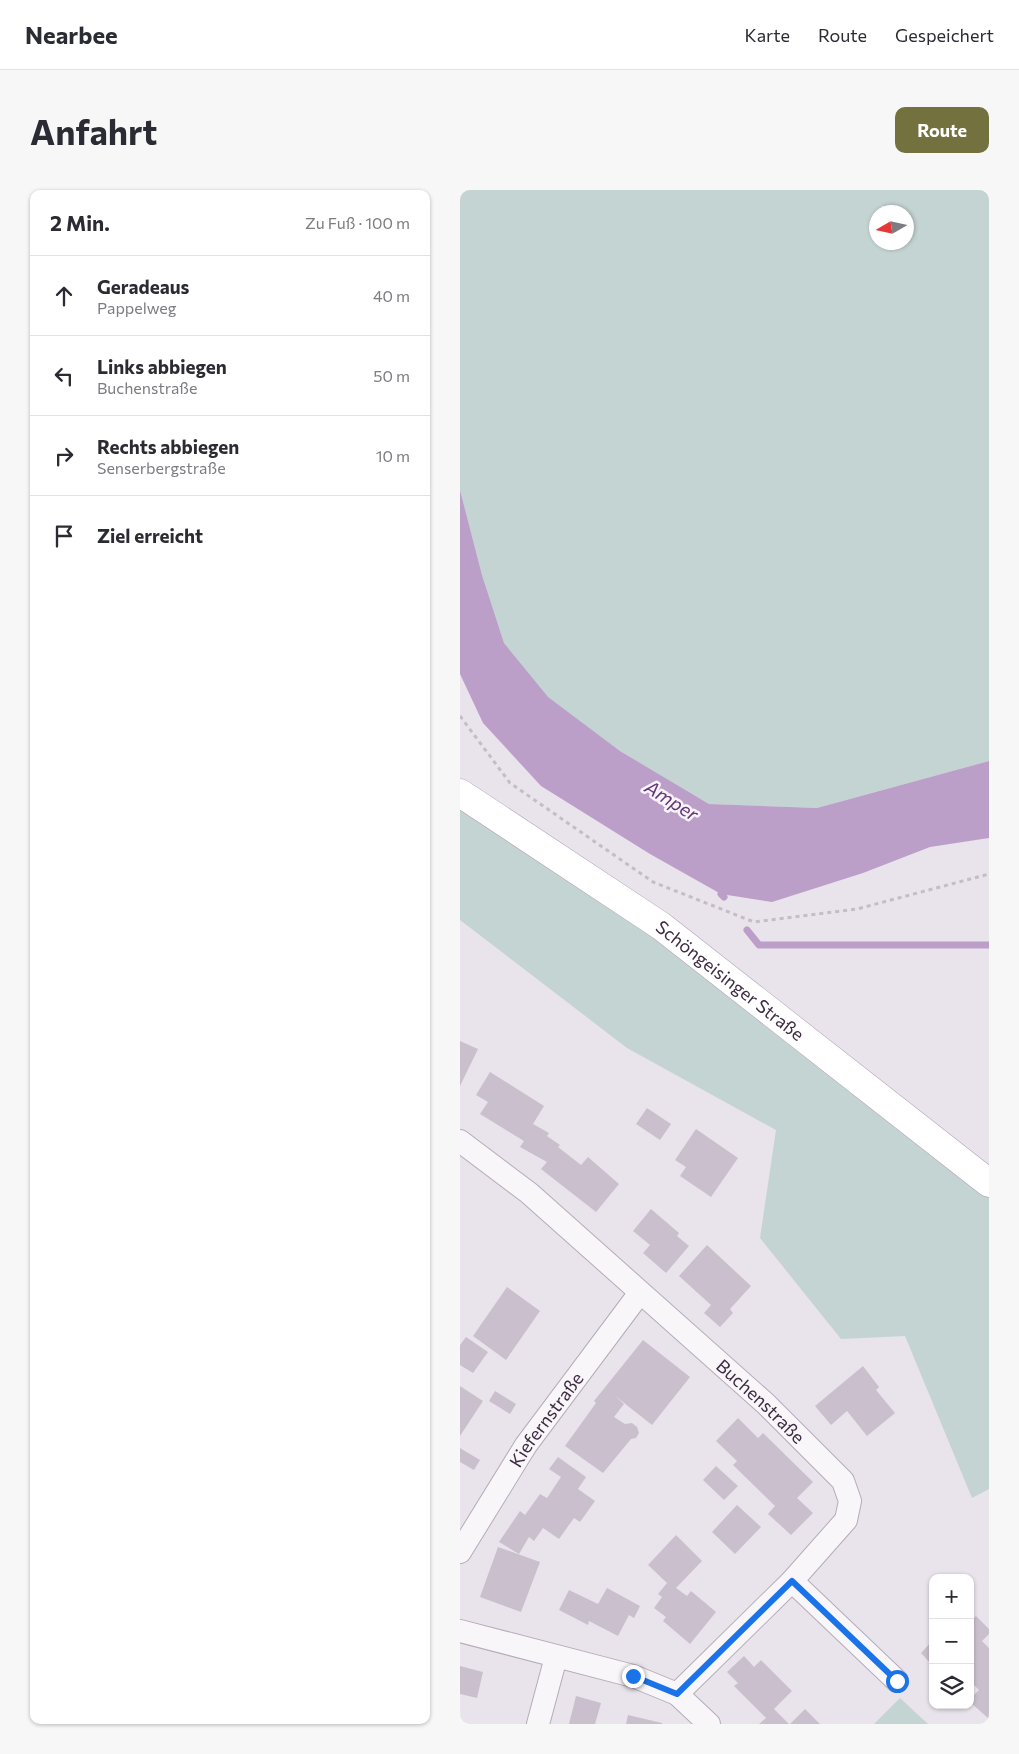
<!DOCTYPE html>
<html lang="de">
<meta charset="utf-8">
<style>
body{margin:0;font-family:Commissioner,sans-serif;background:#f7f7f7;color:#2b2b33}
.controls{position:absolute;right:15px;bottom:15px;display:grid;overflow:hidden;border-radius:10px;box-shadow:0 1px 4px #0004}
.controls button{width:45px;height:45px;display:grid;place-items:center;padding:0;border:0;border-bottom:1px solid #e1e1e2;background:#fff;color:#2b2b33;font:25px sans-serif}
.compass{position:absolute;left:409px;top:15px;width:45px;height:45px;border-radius:50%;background:#fff;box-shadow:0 1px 4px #0004;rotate:261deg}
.stop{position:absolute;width:15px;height:15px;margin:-11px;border:4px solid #1a73e8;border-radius:50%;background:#fff}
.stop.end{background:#1a73e8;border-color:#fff;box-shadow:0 1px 5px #0008}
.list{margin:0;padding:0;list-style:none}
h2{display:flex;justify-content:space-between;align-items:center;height:65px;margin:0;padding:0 20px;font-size:21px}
h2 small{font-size:16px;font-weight:400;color:#7c7c81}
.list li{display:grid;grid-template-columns:32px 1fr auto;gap:15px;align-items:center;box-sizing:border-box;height:80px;padding:0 20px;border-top:1px solid #e1e1e2}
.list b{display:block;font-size:19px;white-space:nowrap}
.list p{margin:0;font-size:16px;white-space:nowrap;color:#7c7c81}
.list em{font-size:16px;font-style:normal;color:#7c7c81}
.icon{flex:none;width:28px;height:28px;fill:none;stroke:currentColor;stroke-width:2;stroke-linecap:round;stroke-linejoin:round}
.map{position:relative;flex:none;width:529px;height:1534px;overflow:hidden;border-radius:10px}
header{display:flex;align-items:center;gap:30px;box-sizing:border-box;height:70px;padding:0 25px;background:#fff;border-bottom:1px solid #e1e1e2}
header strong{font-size:24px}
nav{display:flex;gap:28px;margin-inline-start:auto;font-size:18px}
.intro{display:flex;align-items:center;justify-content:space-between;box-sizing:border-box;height:120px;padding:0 30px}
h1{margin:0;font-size:35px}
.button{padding:12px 22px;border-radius:10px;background:#73723f;color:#fff;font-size:18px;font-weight:700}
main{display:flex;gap:30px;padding:0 30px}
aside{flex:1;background:#fff;border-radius:10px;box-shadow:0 1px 4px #0004}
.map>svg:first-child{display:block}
</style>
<header>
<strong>Nearbee</strong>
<nav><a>Karte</a><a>Route</a><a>Gespeichert</a></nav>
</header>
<div class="intro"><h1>Anfahrt</h1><a class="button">Route</a></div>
<main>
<aside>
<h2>2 Min.<small>Zu Fuß · 100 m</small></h2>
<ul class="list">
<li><svg class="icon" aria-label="ahead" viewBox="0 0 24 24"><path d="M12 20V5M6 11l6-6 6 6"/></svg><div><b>Geradeaus</b><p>Pappelweg</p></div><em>40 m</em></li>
<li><svg class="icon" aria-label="left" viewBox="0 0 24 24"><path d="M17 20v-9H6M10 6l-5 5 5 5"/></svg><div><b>Links abbiegen</b><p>Buchenstraße</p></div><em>50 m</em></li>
<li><svg class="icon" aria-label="right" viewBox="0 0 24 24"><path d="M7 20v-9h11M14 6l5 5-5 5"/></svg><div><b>Rechts abbiegen</b><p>Senserbergstraße</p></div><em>10 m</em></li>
<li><svg class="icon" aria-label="arrive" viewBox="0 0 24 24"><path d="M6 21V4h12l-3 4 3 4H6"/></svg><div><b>Ziel erreicht</b></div></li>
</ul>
</aside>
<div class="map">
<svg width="529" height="1534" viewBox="0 0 529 1534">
<rect width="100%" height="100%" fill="#e9e3eb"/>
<path fill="#c4d4d2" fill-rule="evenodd" d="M0,0H529V571L357,618L249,614L160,561L87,507L44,453L22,385L0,300ZM417,22H447V52H417Z
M0,615L194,743L529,1006V1299L512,1308L445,1146L381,1149L300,1048L316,940L167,858L0,730Z
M440,1508L468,1534H414Z"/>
<path fill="#bb9fc9" d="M0,300L22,385L44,453L88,507L160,561L249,614L357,618L529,571V648L470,657L403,683L312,712L261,704L190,664L81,596L23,533L0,484Z"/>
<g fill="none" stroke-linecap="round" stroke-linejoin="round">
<path stroke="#bb9fc9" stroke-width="7" d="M261,704L264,707
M287,740L299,755H529"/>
</g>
<path fill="#cac0cd" d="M0,851L18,859L0,896Z
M30,882L84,916L73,934L89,943L87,946L100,955L98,957L121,975L128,967L159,994L136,1022L81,979L87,972L60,957L64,951L20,924L28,912L16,905Z
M187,918L211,934L200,950L176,934Z
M236,939L278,968L251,1007L220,986L226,977L215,970Z
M191,1019L219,1043L217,1046L229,1056L206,1083L183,1063L190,1055L173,1041Z
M247,1055L291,1096L270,1119L273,1123L260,1137L244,1123L251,1115L219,1086Z
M47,1097L80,1121L46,1170L13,1146Z
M6,1147L28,1162L13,1183L0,1175V1155Z
M183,1150L230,1187L192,1235L154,1205L164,1214L154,1227L165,1234L172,1233L177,1237L179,1243L176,1248L171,1249L143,1283L105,1256L136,1213L134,1211Z
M403,1176L419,1197L416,1200L435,1223L407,1246L387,1221L371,1235L355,1216Z
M0,1196L23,1211L0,1246Z
M35,1201L56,1214L50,1224L29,1211Z
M278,1228L298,1248L303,1243L353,1292L337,1308L353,1323L331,1345L308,1324L315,1316L273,1275L277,1271L256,1251Z
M0,1258L20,1270L14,1280L0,1272Z
M98,1267L126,1287L118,1299L135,1311L120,1332L114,1328L99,1349L83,1338L74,1351L69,1347L59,1364L39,1352L60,1321L65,1325L80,1304L87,1308L101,1287L89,1279Z
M256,1276L278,1296L264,1310L243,1290Z
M277,1315L301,1337L275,1364L252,1342Z
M216,1345L242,1371L216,1398L227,1406L231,1401L256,1422L230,1454L203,1431L206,1427L194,1418L202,1407L198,1404L207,1393L188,1375Z
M38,1357L80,1372L61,1422L20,1407Z
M147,1398L180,1416L174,1428L169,1425L158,1446L129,1431L128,1435L99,1420L109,1400L138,1414Z
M516,1426L529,1439V1444L522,1451L529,1458V1529L510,1512V1509L519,1500L510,1491V1432Z
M473,1450V1476L461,1463Z
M284,1466L294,1477L301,1470L332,1501L314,1519L329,1534H299L306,1528L274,1496L278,1493L267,1482Z
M0,1476L23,1482L17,1508L0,1504Z
M116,1506L141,1513L135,1534H109Z
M345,1519L360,1534H330Z
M168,1525L202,1533V1534H166Z"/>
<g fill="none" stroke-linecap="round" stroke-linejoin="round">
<g stroke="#b5acb9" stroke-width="24">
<g id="street">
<path id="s1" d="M0,951L69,1003L306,1214L383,1291L390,1311L386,1330L332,1391L217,1504"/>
<path id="s2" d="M0,1362L66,1255L179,1104"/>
<path d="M332,1391L437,1491"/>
<path d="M0,1441L173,1486L217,1504L249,1534"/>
<path d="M78,1534L96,1467"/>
</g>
</g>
<g stroke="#b1a3b6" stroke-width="29">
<g id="primary">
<path id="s3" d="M0,603L201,736L529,993"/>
</g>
</g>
<path stroke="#c4bdc6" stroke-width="3" stroke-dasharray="4 4" stroke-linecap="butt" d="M0,526L50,593L193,692L294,732L397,719L529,684"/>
<use href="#street" stroke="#f8f6f9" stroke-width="22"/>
<use href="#primary" stroke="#fff" stroke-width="28"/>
</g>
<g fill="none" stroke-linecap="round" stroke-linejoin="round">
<path stroke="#1a73e8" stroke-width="6" d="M173,1486L217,1504L332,1391L437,1491"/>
</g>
<g text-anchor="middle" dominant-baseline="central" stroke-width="5" stroke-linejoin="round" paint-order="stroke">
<g font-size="18" fill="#3d2b43" stroke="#f7f3f8">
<text stroke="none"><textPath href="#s3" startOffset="329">Schöngeisinger Straße</textPath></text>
<text stroke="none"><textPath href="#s1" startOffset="398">Buchenstraße</textPath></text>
<text stroke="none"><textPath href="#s2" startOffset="158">Kiefernstraße</textPath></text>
</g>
<g font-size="19" font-style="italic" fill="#623676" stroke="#f7f3f8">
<text transform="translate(212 610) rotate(32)">Amper</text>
</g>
</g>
</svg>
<div class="controls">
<button>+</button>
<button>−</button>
<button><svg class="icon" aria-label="layers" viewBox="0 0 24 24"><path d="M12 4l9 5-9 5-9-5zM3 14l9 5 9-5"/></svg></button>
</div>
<svg class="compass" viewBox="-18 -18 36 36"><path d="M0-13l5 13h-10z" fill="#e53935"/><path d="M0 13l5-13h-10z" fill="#7c7c81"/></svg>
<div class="stop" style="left:437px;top:1491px"></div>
<div class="stop end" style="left:173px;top:1486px"></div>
</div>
</main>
